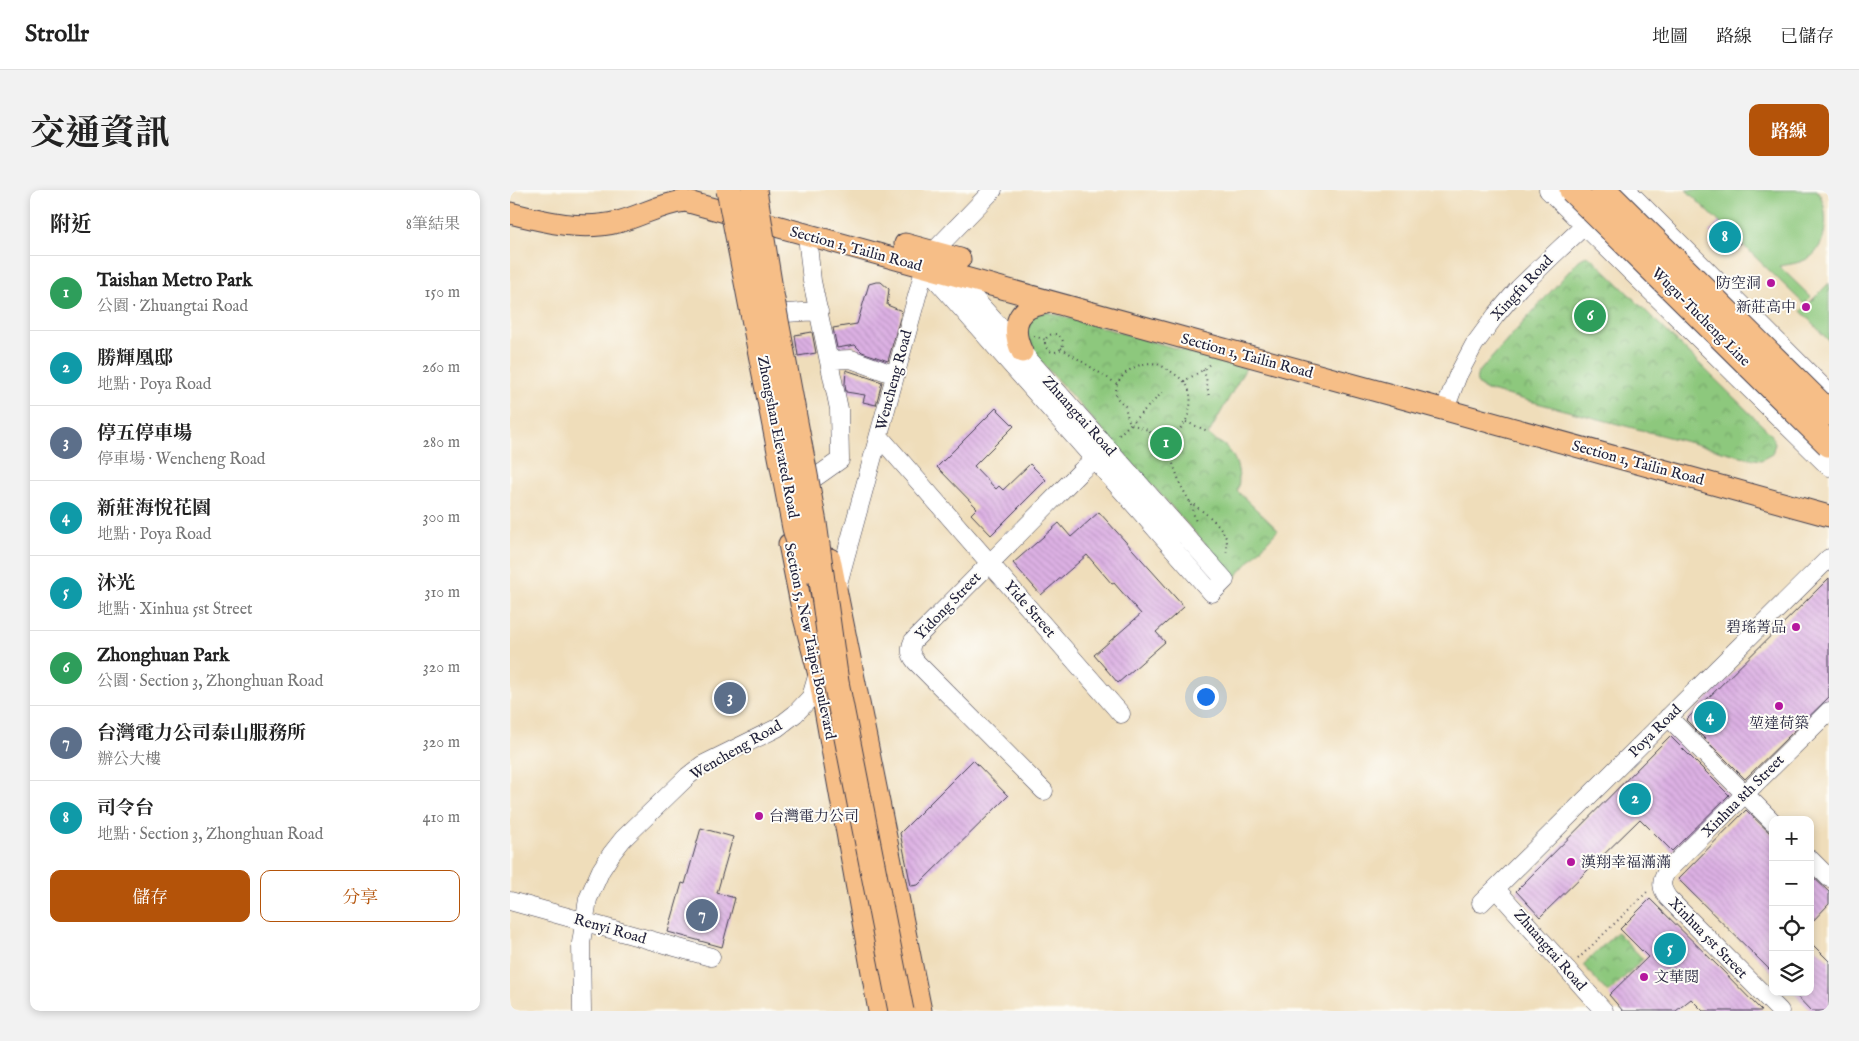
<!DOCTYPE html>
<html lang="zh-TW">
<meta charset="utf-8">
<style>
body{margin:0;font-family:"IM FELL English","Noto Serif TC",serif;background:#f2f2f2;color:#222}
.controls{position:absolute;right:15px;bottom:15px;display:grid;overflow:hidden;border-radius:10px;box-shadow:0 2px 8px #0003}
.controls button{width:45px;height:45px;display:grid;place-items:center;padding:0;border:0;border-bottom:1px solid #e0e0e0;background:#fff;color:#222;font:25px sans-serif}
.you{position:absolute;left:695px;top:506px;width:18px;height:18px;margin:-12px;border:4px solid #fff;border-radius:50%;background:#1a73e8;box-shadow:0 0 0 8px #1a73e833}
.badge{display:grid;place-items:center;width:32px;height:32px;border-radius:50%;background:#b45309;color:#fff;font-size:16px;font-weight:700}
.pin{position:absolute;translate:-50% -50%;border:2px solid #fff;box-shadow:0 1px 5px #0006}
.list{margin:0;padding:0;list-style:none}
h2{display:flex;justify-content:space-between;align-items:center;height:65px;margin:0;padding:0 20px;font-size:21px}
h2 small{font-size:16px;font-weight:400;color:#767676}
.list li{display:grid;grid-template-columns:32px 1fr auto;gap:15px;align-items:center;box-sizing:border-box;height:75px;padding:0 20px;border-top:1px solid #e0e0e0}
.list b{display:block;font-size:19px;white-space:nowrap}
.list p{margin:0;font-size:16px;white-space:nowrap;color:#767676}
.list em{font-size:16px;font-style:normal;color:#767676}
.actions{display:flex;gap:10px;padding:15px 20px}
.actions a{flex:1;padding:11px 0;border:1px solid #b45309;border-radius:10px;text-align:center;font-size:18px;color:#b45309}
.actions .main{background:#b45309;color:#fff}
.icon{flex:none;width:28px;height:28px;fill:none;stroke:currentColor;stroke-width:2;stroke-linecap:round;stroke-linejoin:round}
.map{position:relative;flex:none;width:1319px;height:821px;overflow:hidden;border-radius:10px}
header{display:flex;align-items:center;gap:30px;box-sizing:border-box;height:70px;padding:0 25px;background:#fff;border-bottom:1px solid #e0e0e0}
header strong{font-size:24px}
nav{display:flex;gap:28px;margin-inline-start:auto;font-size:18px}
.intro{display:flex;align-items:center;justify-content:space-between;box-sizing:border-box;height:120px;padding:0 30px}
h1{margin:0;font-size:35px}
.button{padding:12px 22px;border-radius:10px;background:#b45309;color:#fff;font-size:18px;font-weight:700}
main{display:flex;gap:30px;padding:0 30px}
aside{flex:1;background:#fff;border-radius:10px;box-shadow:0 2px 8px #0003}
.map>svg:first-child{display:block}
</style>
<header>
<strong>Strollr</strong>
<nav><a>地圖</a><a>路線</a><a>已儲存</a></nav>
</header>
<div class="intro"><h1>交通資訊</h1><a class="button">路線</a></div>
<main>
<aside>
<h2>附近<small>8筆結果</small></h2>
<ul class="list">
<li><span class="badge" style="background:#2e9e5b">1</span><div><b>Taishan Metro Park</b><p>公園 · Zhuangtai Road</p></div><em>150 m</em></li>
<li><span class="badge" style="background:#0f9aa8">2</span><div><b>勝輝凰邸</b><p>地點 · Poya Road</p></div><em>260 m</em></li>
<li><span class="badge" style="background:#5c6f8a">3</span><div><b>停五停車場</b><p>停車場 · Wencheng Road</p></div><em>280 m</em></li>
<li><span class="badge" style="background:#0f9aa8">4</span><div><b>新莊海悅花園</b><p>地點 · Poya Road</p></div><em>300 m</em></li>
<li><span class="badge" style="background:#0f9aa8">5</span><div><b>沐光</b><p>地點 · Xinhua 5st Street</p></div><em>310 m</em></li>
<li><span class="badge" style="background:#2e9e5b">6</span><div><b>Zhonghuan Park</b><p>公園 · Section 3, Zhonghuan Road</p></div><em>320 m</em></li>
<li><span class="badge" style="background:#5c6f8a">7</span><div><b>台灣電力公司泰山服務所</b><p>辦公大樓</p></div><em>320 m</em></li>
<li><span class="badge" style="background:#0f9aa8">8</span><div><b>司令台</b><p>地點 · Section 3, Zhonghuan Road</p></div><em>410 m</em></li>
</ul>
<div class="actions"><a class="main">儲存</a><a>分享</a></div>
</aside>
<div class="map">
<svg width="1319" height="821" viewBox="0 0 1319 821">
<defs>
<pattern id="park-crowns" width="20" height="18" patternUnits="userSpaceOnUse" patternTransform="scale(1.25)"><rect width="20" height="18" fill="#8dc87d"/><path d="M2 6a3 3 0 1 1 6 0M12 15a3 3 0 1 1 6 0" fill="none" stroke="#73a268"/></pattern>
<pattern id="building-back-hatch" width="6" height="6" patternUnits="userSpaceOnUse" patternTransform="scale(1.25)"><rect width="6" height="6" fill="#dcb0e3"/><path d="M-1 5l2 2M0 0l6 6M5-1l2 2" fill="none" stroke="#bc97c4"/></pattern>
</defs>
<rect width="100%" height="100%" fill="#fdfcf7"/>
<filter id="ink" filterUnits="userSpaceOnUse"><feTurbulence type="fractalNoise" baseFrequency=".02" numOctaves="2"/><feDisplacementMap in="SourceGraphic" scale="10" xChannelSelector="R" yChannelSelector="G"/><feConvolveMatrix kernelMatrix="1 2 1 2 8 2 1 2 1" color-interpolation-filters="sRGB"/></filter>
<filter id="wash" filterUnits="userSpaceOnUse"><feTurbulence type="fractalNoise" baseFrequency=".0096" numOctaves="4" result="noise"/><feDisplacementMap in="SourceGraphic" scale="20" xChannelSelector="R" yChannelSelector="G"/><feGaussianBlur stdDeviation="1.12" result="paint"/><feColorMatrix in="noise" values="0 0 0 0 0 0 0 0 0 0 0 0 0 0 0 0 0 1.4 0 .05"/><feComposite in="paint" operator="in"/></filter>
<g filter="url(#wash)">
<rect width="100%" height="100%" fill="#efddba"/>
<path fill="#8dc87d" stroke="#58755c" d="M1176,0H1307C1319,17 1319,51 1302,66C1292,73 1281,74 1269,76L1301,107L1294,114Z
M1319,93V151L1291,121Z"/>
<path fill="url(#park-crowns)" stroke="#58755c" d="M1076,66L1082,68L1261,244L1265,253L1262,264L1251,270L1239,268L977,200C968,197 964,192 968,183L1069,70Z
M537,122L736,178L698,245C703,250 710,252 715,256C727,267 732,286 727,301L768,340L725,387L516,155L517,126Z
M1107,742L1133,769L1098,803L1073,775Z"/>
<g id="blocks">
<path fill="url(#building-back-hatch)" d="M1209,32L1230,53L1221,62L1199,42Z
M366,92H371L379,99L377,115L392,121L378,171L352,162L345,155L327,158L323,138L347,134L359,94Z
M302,142L306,163L288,166L285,145Z
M336,180L372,192L366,215L353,212L355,205L336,202L335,194Z
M486,218L504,236L464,276L486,299L489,296L493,300L520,274L536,290L481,345L461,324L467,318L427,277Z
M589,322L674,417L646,442L655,452L608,493L584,465L631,424L604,393L602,394L577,365L531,405L503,373L549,333L561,347Z
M1319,388V507L1235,589L1176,530Z
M1160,546L1219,605L1162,661L1130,629L1030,727L1006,701Z
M463,570L498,606L408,695L401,696L390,643Z
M1236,620L1263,646V783L1168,689Z
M191,638L223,647L207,703L225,708L212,757L158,742L172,693L175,694Z
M1300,684L1319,702V714L1300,734Z
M1140,709L1211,779L1252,821H1193L1181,809L1166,821H1113L1099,805L1138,767L1110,739Z
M1300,752L1319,771V821H1301L1283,802H1300Z"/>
</g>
</g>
<g filter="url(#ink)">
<use href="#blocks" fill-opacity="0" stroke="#413e4e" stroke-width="1"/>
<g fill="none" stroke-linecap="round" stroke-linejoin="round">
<g stroke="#413e4e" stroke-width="19">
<path id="minor" d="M1038,0L1319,277
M1117,0L1319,203
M297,46L302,91L329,219L330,270L306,287
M415,77L702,403L715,390L441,82
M276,123L309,121
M319,170L341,169L385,185
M935,219L948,185L964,155L986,125L1009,98L1041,67L1074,36L1120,0
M369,246L611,524
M326,401L415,77L423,62L483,0
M1158,527L1263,632
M534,601L406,472C400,465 399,459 403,451L571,281L592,262
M1300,669L1319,688
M986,699L1094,821
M0,711L201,767
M971,713L1319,368
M72,821L71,753L78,709L91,680L102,663L113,649L178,586L192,575L267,538L285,524L301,507L308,483
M1270,821L1158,708C1151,698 1150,692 1157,681L1319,521"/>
</g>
<g stroke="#413e4e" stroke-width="23">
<path id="major" d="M0,23C36,32 71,41 108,32C131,26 150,14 175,11C556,116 938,220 1319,326
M395,54L450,69
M512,162C505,147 502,128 519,118C525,115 533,114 539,112
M279,354L293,424L308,481L369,821
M320,369L411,821"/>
</g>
<path stroke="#413e4e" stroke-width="2" stroke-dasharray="1 4" stroke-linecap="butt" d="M535 153a9 9 0 1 1 18 0a9 9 0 1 1-18 0Z
M524,146L536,150
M551,158L607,194
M693,180L696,187L699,208
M674,191C666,185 656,177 647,174C633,170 612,181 607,195C606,198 606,203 606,207L615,216L618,229L621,234L638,240L652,255L662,271L671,296L680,312L686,332
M676,232L698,241
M609,245L653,202
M652,255C660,248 670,241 675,232C682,220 683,201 674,191L693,180L702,172
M680,312C693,322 715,335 717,353C718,357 716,362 716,365
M1068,769L1138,701"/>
<use href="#minor" stroke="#fff" stroke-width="18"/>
<use href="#major" stroke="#f6be87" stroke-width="21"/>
<g stroke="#22223b" stroke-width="5">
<path id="rail" d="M234,0L394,821"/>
</g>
<use href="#rail" stroke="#fdfcf7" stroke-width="3" stroke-dasharray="9" stroke-linecap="butt"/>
<g stroke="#413e4e" stroke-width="27" stroke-linecap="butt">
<path id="highway-bridge" d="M219,0L285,338L297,380
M244,0L260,99L304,333L326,492L391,821
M1062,0L1319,254
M1094,0L1319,223"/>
</g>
<use href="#highway-bridge" stroke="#f6be87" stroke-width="25"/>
</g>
</g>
<g fill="#b5179e" stroke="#fdfcf7" stroke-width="2">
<circle cx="1261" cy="93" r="5"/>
<circle cx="1296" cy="117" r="5"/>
<circle cx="1286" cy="437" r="5"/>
<circle cx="1269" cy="516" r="5"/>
<circle cx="249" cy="626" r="5"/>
<circle cx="1061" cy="672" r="5"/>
<circle cx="1134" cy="787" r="5"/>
</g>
<g text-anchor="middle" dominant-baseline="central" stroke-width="4" stroke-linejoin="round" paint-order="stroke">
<g font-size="15" fill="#22223b" stroke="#fdfcf7">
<text transform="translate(346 59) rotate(15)">Section 1, Tailin Road</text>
<text transform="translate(1012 98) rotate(-47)">Xingfu Road</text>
<text transform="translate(1191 127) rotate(45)">Wugu-Tucheng Line</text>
<text transform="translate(737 166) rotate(15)">Section 1, Tailin Road</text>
<text transform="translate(384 190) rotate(-75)">Wencheng Road</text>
<text transform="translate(569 226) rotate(48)">Zhuangtai Road</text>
<text transform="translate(268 247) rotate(79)">Zhongshan Elevated Road</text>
<text transform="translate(1128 273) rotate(15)">Section 1, Tailin Road</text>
<text transform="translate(438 416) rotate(-46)">Yidong Street</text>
<text transform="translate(520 419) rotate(49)">Yide Street</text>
<text transform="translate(300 451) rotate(78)">Section 5, New Taipei Boulevard</text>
<text transform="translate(1145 541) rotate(-45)">Poya Road</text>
<text transform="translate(226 560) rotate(-30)">Wencheng Road</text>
<text transform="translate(1233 606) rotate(-45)">Xinhua 8th Street</text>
<text transform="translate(100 739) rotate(16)">Renyi Road</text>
<text transform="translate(1198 748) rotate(46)">Xinhua 5st Street</text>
<text transform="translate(1040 760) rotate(49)">Zhuangtai Road</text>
</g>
<g font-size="15" fill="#22223b" stroke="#fdfcf7" text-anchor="end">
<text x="1251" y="93">防空洞</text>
<text x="1286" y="117">新莊高中</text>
<text x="1276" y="437">碧瑤菁品</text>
<text x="1269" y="533" text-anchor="middle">堃達荷築</text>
<text x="259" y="626" text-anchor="start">台灣電力公司</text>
<text x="1071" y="672" text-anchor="start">漢翔幸福滿滿</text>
<text x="1144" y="787" text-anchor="start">文華閱</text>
</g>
</g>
</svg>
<div class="controls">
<button>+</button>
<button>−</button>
<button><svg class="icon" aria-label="locate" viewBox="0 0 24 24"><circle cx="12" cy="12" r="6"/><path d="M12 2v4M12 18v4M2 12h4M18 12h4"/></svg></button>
<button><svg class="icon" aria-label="layers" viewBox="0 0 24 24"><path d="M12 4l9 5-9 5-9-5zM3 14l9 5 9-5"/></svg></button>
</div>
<div class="you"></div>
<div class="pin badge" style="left:656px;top:253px;background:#2e9e5b">1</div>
<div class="pin badge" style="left:1125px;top:609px;background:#0f9aa8">2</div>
<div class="pin badge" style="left:220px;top:508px;background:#5c6f8a">3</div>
<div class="pin badge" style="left:1200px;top:527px;background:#0f9aa8">4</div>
<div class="pin badge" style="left:1160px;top:759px;background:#0f9aa8">5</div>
<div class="pin badge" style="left:1080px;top:126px;background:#2e9e5b">6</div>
<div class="pin badge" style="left:192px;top:725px;background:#5c6f8a">7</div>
<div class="pin badge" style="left:1215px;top:47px;background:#0f9aa8">8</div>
</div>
</main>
